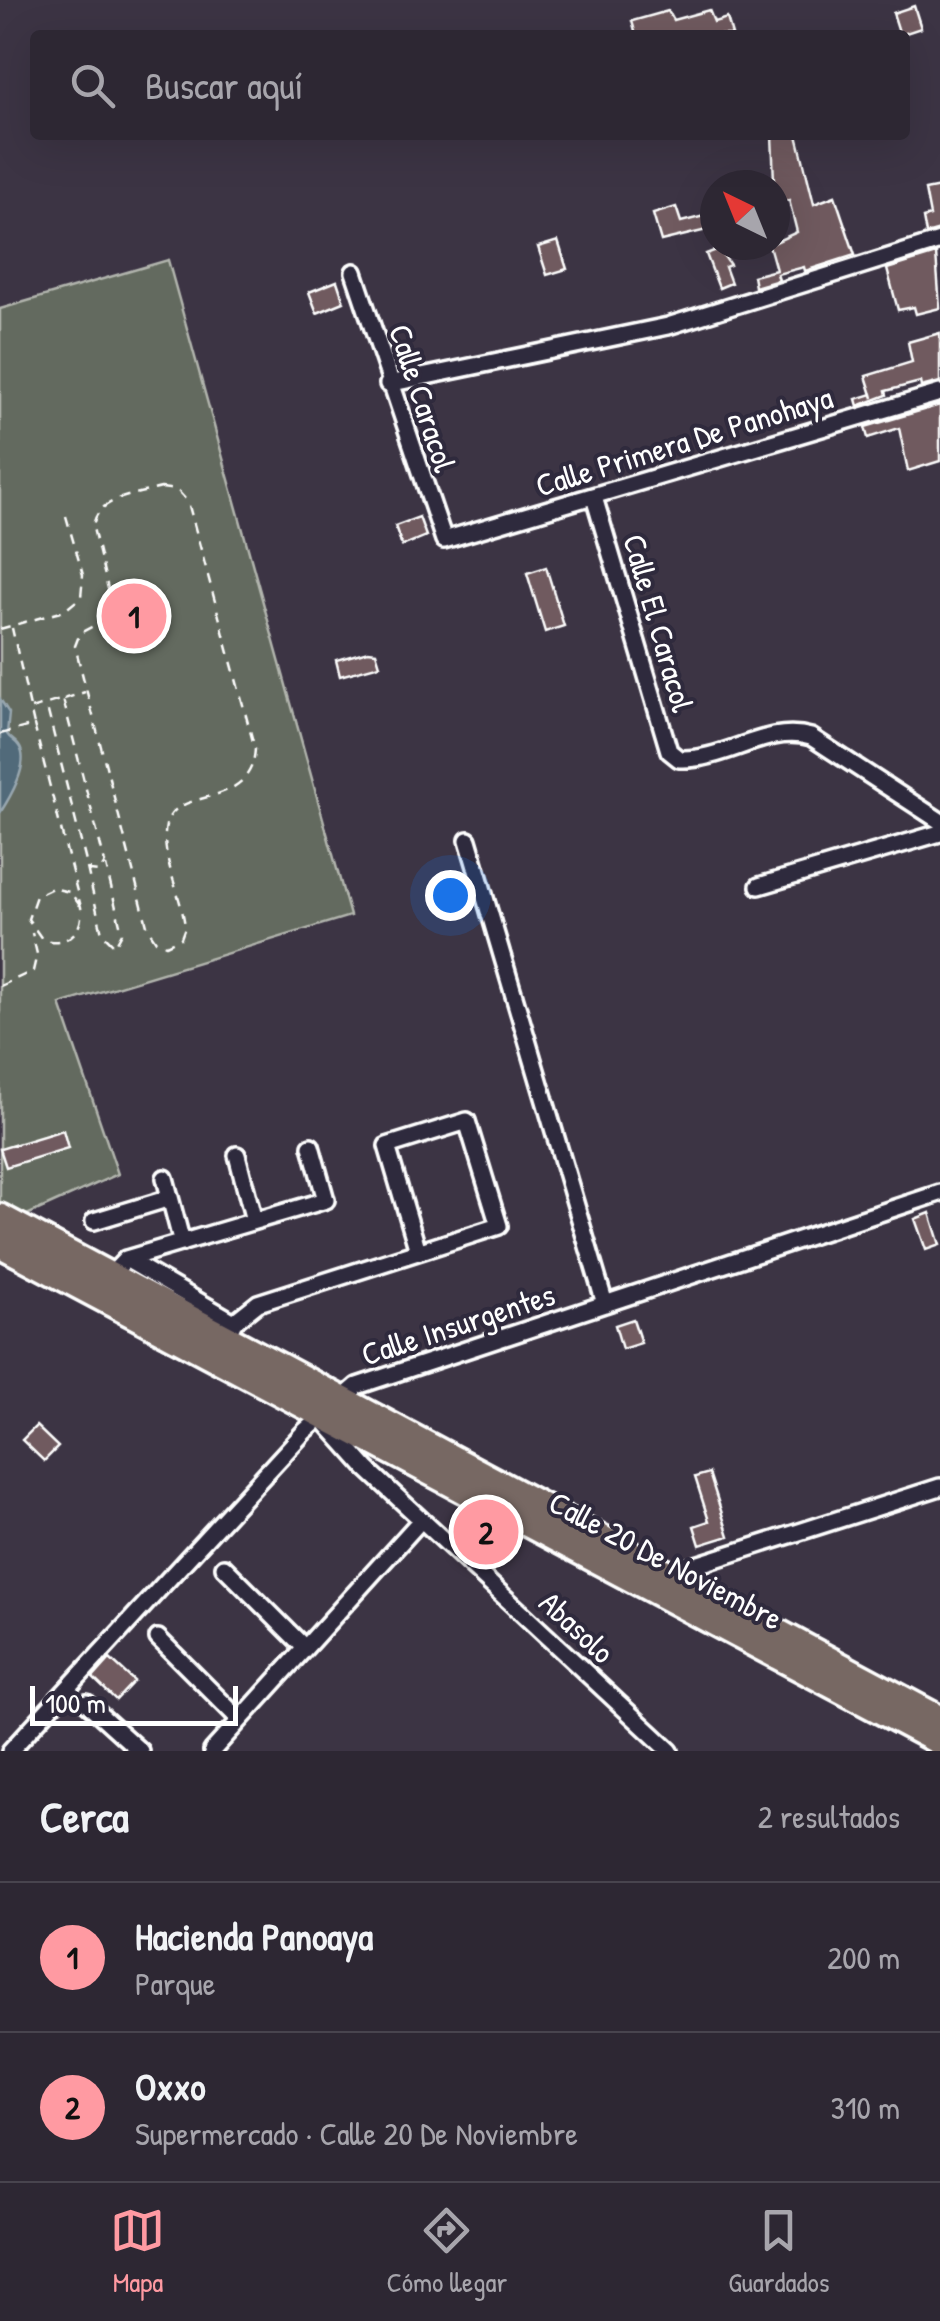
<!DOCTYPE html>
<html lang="es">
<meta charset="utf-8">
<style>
body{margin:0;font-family:"Patrick Hand",sans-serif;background:#39333f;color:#f1f3f6}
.compass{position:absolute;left:700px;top:170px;width:90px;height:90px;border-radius:50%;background:#2d2733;box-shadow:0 10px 40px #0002;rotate:317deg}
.scale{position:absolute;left:30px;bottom:25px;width:208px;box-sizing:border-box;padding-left:10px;border:5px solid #fff;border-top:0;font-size:28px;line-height:35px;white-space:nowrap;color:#fff;-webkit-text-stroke:8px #2f2a3d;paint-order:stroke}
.you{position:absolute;left:450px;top:895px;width:35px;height:35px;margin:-25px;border:8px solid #fff;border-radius:50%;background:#1a73e8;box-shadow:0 0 0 15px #1a73e833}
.badge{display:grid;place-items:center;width:65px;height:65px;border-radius:50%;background:#ff9aa2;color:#111;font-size:32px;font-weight:700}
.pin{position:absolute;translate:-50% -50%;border:5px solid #fff;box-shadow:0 2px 10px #0006}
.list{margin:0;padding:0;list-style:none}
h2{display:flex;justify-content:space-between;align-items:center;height:130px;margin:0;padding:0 40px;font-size:42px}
h2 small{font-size:32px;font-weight:400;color:#a7a5ac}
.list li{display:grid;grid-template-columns:65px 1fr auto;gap:30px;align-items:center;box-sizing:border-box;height:150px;padding:0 40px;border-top:2px solid #48444e}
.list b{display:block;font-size:38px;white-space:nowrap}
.list p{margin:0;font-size:32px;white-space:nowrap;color:#a7a5ac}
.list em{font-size:32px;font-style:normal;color:#a7a5ac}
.icon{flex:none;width:55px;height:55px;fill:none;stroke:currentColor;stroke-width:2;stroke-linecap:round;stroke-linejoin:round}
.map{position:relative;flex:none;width:940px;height:1751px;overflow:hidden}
.search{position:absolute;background:#2d2733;box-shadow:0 10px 40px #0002;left:30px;right:30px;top:30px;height:110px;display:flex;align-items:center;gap:25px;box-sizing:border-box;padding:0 35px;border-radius:10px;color:#a7a5ac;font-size:38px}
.sheet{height:430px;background:#2d2733}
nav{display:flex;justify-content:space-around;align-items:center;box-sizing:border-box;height:140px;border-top:2px solid #48444e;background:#2d2733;font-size:28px;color:#a7a5ac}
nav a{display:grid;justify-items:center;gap:5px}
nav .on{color:#ff9aa2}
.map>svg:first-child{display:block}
</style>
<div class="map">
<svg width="940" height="1751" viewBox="0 0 940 1751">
<rect width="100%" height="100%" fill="#3c3444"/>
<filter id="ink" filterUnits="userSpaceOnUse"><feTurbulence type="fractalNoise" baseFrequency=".01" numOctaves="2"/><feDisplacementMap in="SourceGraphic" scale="20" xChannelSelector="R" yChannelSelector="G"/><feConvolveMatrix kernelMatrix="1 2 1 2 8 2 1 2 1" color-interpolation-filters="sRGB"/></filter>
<g filter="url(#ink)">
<path fill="#646b5e" stroke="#b2b5ae" stroke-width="2.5" d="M168,260L350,916L60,1004L118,1174L18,1219L0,1208V309Z"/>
<path fill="#516a7a" stroke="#97a6af" stroke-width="2.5" d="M0,699L9,713L7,734C10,739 16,741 19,746C31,763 9,799 0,813Z"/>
<path fill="#6f5a5e" stroke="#fff" stroke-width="2.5" d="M914,6L921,28L900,35L893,13Z
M709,10L714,22L727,18L732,35H636L632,21L668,11L673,20Z
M772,135H797L814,204L835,196L855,255L805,271L804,267L777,274L779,280L755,287L753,276L776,270L769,245L797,232L789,200L775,204Z
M940,187V230L926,234L923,218L930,216L925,190Z
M676,207L681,222L712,214L715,228L661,241L653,214Z
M558,241L567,269L547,275L538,247Z
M719,249L730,265L725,267L731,283L719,288L706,254Z
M936,254L940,308L916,314L914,307L898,310L887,269Z
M337,281L344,302L317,313L309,292Z
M940,333V382L921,387L920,382L886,391L887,395L858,406L856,399L872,394L873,398L866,376L912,362L908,342Z
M940,405V461L908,471L899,428L868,438L865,427Z
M419,517L426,536L402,546L395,526Z
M546,567L564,626L545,632L527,573Z
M368,651L376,652L380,665L340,676L336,660Z
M63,1130L68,1148L6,1167L0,1149Z
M930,1213L940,1245L926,1250L915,1219Z
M633,1319L641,1343L622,1349L615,1325Z
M36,1426L58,1447L44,1461L22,1440Z
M709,1473L729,1536L700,1545L694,1526L709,1521L695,1477Z
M110,1659L134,1681L116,1700L93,1678Z"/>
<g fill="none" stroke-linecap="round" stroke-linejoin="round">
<g stroke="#fff" stroke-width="22">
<path id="street" d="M354,272L444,540L940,393
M388,384L668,326L940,241
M594,497L669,751L679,759C726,761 766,724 811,737L940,821
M468,840L605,1304
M759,886L940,833
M237,1155L254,1221
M165,1178L182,1243
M94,1221L170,1198
M126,1259L234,1322
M105,1281L126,1259L326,1200L311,1146
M226,1339L234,1322L258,1303L499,1226L467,1121L387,1146L418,1251
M326,1423L367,1469L670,1751
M224,1567L305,1648
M668,1574L940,1487
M158,1638L240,1720
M87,1703L140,1751
M10,1751L305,1431L357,1386L940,1193
M212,1751L421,1520"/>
</g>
<g stroke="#fff" stroke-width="32">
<path id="primary" d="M0,1217L940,1719
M0,1244L940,1742"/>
</g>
<path stroke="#fff" stroke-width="2.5" stroke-dasharray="10 8" stroke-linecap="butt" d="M161,488L177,490L188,502L255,749C251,812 175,785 166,825C160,856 182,896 185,927L181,938L166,945L156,941L148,929L75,646L80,633L103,621L112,605L93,528C95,497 136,495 161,488Z
M0,629L64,611L81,597L83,575L66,516
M64,699L85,692
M31,709L63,699L105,863L99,872L90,871L86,862L46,704
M34,725L81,907C84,933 66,947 42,939L28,919L36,896L52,888L70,892L81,907
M0,734L34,725L12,628
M87,868L102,933L115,946L122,933L106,866
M0,986L33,971L37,954L32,933"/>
<use href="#street" stroke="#2f2a3d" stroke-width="15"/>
<use href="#primary" stroke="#776864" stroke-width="25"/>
</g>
</g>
<g text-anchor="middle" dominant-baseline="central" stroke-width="8" stroke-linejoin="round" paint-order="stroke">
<g font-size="32" fill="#fff" stroke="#2f2a3d">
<text transform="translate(423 398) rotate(72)">Calle Caracol</text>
<text transform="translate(684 441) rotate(-17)">Calle Primera De Panohaya</text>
<text transform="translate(659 623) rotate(74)">Calle El Caracol</text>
<text transform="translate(458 1324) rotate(-18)">Calle Insurgentes</text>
<text transform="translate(666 1560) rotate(28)">Calle 20 De Noviembre</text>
<text transform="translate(577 1627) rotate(43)">Abasolo</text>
</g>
</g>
</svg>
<svg class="compass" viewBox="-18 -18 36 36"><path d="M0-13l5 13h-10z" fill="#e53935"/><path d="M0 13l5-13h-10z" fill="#a7a5ac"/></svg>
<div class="scale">100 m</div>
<div class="you"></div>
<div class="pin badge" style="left:134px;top:616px">1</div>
<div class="pin badge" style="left:486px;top:1532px">2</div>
<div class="search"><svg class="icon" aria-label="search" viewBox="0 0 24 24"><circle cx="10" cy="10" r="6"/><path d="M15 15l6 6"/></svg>Buscar aquí</div>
</div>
<section class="sheet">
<h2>Cerca<small>2 resultados</small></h2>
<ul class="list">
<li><span class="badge">1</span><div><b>Hacienda Panoaya</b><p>Parque</p></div><em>200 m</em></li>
<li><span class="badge">2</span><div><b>Oxxo</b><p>Supermercado · Calle 20 De Noviembre</p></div><em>310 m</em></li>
</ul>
</section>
<nav>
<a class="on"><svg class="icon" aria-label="map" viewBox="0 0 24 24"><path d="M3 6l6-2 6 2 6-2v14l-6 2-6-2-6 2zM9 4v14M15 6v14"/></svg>Mapa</a>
<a><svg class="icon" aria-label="directions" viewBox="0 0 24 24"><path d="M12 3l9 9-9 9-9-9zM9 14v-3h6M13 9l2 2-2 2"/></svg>Cómo llegar</a>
<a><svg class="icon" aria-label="saved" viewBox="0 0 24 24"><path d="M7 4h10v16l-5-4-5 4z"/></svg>Guardados</a>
</nav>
